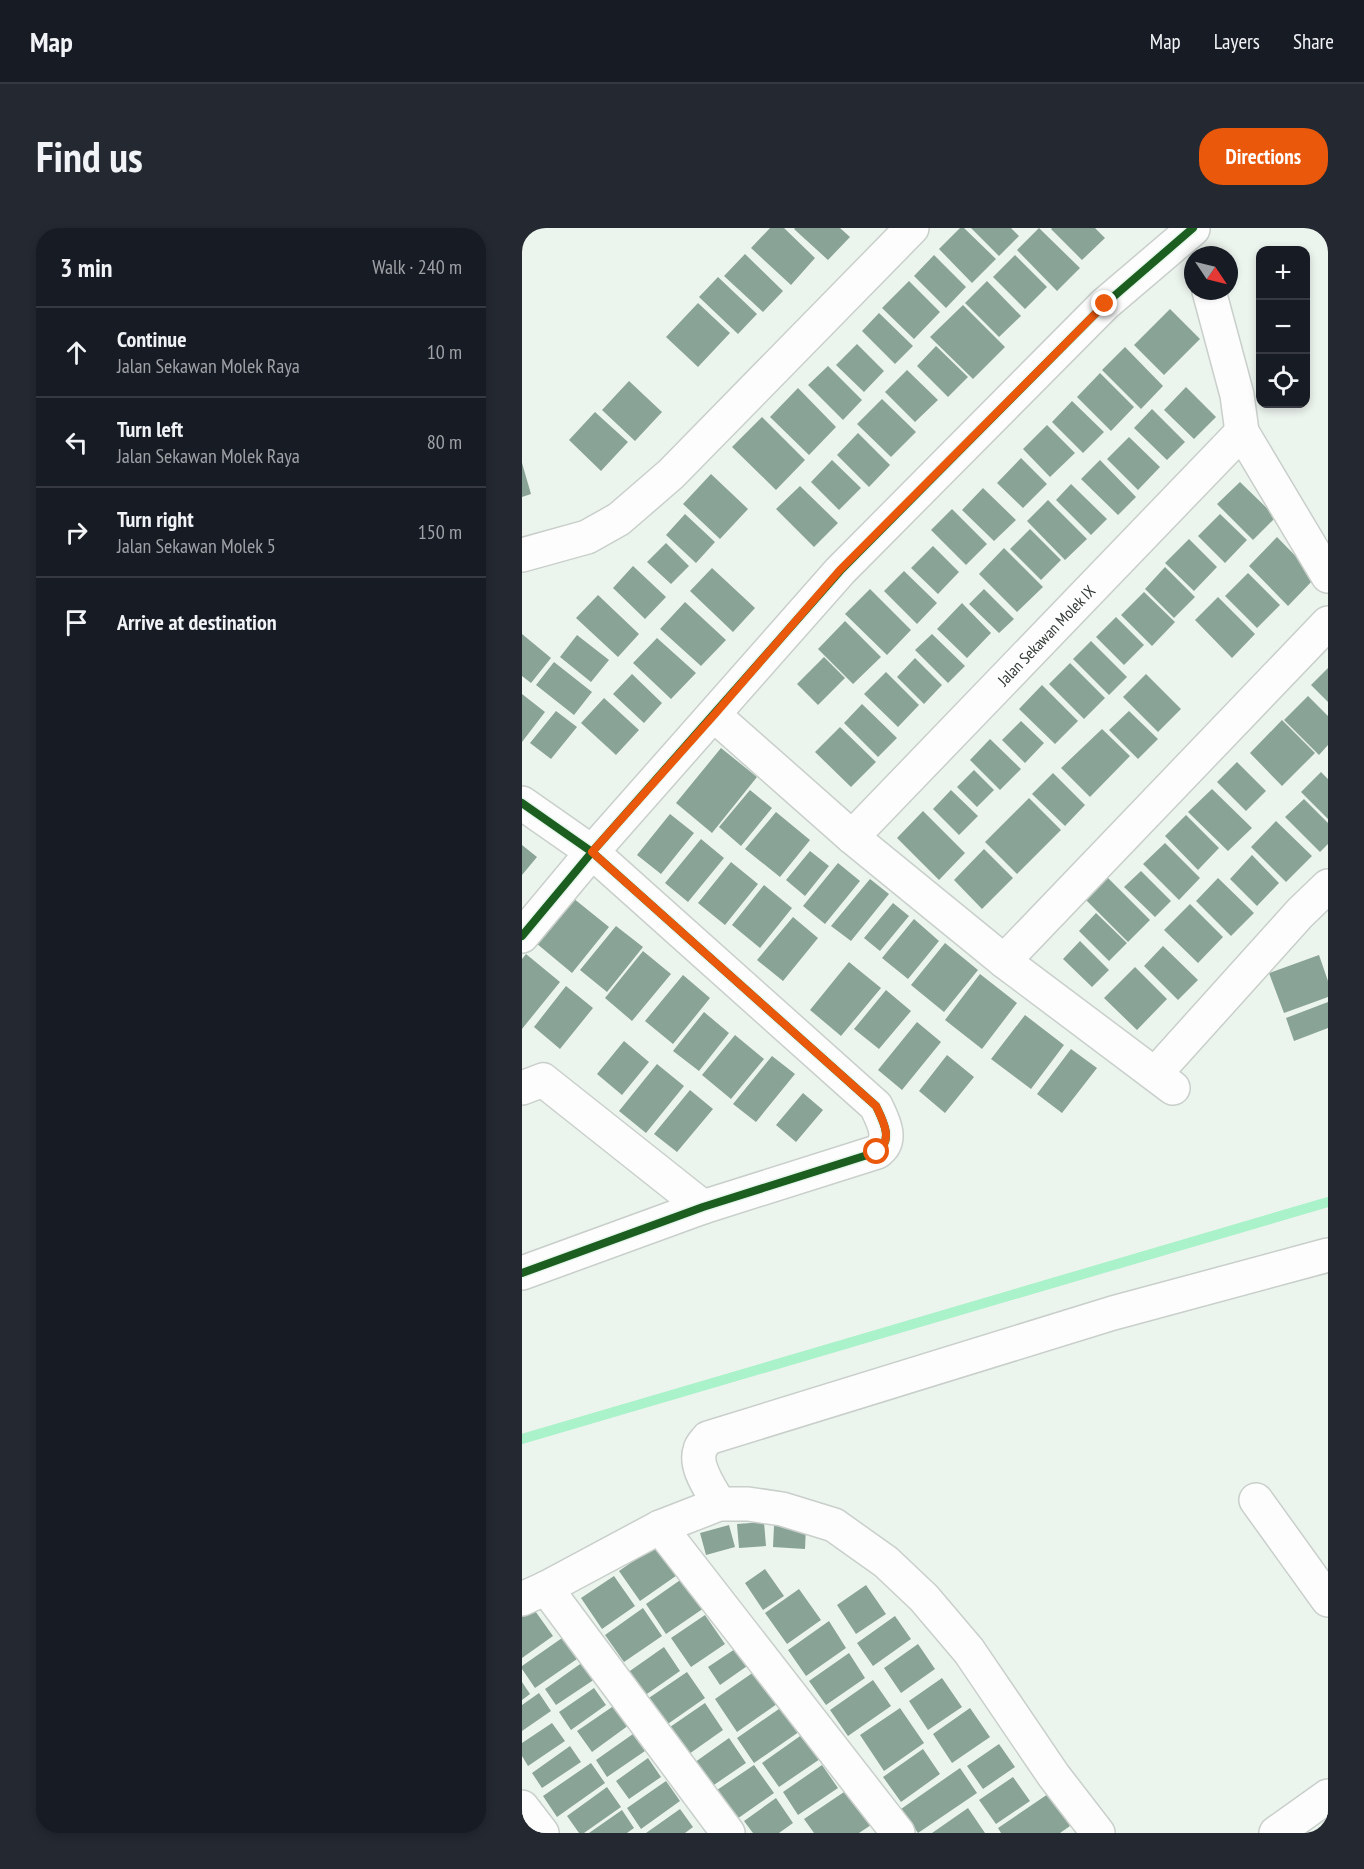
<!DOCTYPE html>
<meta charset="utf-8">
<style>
body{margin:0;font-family:"PT Sans Narrow",sans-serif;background:#242831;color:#f1f3f6}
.controls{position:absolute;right:18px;top:18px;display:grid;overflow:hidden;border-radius:12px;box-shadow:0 3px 9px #0003}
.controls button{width:54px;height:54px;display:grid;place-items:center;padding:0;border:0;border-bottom:2px solid #363941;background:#171b24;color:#f1f3f6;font:30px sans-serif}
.compass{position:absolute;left:662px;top:18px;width:54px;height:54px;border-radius:50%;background:#171b24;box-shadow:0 3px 9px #0003;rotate:125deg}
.stop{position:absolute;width:18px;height:18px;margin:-14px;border:4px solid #ea580c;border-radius:50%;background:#fff}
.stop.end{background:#ea580c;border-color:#fff;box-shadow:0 2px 6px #0008}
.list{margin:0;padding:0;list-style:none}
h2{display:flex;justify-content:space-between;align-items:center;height:78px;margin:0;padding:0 24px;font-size:26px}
h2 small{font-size:20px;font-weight:400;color:#9ea1a6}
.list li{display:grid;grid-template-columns:39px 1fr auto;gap:18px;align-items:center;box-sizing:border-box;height:90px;padding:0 24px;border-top:2px solid #363941}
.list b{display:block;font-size:22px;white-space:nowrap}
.list p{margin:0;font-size:20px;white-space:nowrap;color:#9ea1a6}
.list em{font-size:20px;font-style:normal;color:#9ea1a6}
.icon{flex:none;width:33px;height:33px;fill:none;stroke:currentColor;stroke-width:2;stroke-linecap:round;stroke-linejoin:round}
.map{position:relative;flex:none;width:806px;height:1605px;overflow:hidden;border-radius:24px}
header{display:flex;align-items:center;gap:36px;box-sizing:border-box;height:84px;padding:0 30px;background:#171b24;border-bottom:2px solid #363941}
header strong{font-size:28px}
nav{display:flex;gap:33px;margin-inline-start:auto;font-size:21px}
.intro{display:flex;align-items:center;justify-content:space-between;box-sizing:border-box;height:144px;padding:0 36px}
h1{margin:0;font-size:42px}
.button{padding:15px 27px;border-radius:24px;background:#ea580c;color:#fff;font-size:21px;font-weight:700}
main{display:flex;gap:36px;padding:0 36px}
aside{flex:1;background:#171b24;border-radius:24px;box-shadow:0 3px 9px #0003}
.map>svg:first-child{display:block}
</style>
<header>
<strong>Map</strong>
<nav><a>Map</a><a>Layers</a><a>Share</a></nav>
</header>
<div class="intro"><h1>Find us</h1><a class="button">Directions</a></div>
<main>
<aside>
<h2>3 min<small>Walk · 240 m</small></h2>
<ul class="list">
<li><svg class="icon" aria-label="ahead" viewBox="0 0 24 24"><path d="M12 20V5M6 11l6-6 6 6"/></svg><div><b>Continue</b><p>Jalan Sekawan Molek Raya</p></div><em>10 m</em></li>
<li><svg class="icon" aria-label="left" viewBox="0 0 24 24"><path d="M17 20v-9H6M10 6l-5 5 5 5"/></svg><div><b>Turn left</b><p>Jalan Sekawan Molek Raya</p></div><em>80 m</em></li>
<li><svg class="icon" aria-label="right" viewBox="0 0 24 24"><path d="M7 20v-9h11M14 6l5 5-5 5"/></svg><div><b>Turn right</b><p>Jalan Sekawan Molek 5</p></div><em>150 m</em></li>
<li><svg class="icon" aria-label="arrive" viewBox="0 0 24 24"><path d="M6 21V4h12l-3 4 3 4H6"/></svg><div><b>Arrive at destination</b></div></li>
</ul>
</aside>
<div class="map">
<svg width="806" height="1605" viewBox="0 0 806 1605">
<rect width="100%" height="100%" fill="#ecf4ee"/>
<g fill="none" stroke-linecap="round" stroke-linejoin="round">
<path stroke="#aaf2c9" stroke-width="10" d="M0,1211L806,974"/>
</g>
<path fill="#8aa397" d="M248,0H262L293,30L269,57L229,20Z
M273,0H318L328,9L306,32L272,1Z
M438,0H442L474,31L450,55L417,21Z
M449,0H489L497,8L477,28Z
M517,0L558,40L535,63L495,22Z
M530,0H573L583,10L560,32L529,1Z
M223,26L261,63L241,84L202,48Z
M412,27L444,59L424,80L392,48Z
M493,27L525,59L503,81L471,49Z
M196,49L235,86L216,106L177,69Z
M387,53L418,84L392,111L360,80Z
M465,53L499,88L477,109L443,75Z
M176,75L208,105L176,139L144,109Z
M441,77L483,119L451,151L408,109Z
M648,81L678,111L642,147L612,117Z
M357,85L391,118L373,136L340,103Z
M335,116L362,143L342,164L314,137Z
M414,118L446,149L426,169L395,138Z
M603,119L641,158L619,181L580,142Z
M306,138L340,172L321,192L286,157Z
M385,142L416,172L393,194L363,164Z
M578,145L612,179L589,203L555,169Z
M107,153L140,184L113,213L80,182Z
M664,159L694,189L672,211L642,182Z
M276,160L314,199L287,227L248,189Z
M360,171L394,204L369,229L335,196Z
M550,173L582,204L561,225L530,194Z
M630,181L663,214L645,232L612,200Z
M73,184L106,214L79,243L47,212Z
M240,189L283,232L254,262L210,219Z
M525,197L553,225L528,249L501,221Z
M336,205L368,237L347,259L315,227Z
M607,209L638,239L616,262L585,231Z
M499,230L525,256L501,280L475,255Z
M310,232L339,260L317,282L289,254Z
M578,232L614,269L596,287L559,251Z
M0,235L9,266L0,269Z
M189,246L226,281L198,311L161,276Z
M718,254L754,289L731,312L695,276Z
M549,256L585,291L569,307L534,272Z
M278,258L316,295L292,319L254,281Z
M461,260L494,292L472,313L440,282Z
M526,272L565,311L543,332L505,293Z
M430,281L465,316L444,337L409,302Z
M163,286L193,314L174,335L144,307Z
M698,286L725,312L703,335L676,308Z
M508,301L539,332L519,352L488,321Z
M755,309L794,349L766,378L727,338Z
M667,311L695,339L672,363L643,335Z
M144,315L167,338L149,356L125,334Z
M411,318L437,344L416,366L389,340Z
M482,320L521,359L495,384L457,346Z
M111,338L144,369L123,391L91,360Z
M643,339L673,369L652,390L623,361Z
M190,340L233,380L211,404L168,363Z
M382,343L415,375L395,396L362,363Z
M726,345L758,377L735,400L703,368Z
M348,361L389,402L365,427L323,386Z
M462,361L492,391L477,405L447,376Z
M622,364L653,394L630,418L599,387Z
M76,367L117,406L96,429L54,390Z
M696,369L733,406L710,430L673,392Z
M163,374L204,412L179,438L138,401Z
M440,375L469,405L445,430L415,401Z
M594,389L622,417L602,437L574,409Z
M323,393L359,429L331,456L296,421Z
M0,406L29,430L9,455L0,448Z
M410,406L443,438L426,455L393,422Z
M55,407L87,432L69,454L38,429Z
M135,410L174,445L149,471L111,435Z
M569,413L605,449L587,467L551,431Z
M302,429L323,450L296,477L275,456Z
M393,430L420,457L402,476L375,449Z
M32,434L70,464L52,487L14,457Z
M548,435L583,470L562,491L527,456Z
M806,440V474L789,457Z
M364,444L397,477L376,499L342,466Z
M110,446L140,475L122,495L91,466Z
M624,446L659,481L636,504L601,469Z
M520,457L556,493L533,516L497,481Z
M0,466L23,484L0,514Z
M786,468L806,488V517L797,527L762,492Z
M82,470L117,502L94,527L59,495Z
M340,476L375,510L356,529L322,495Z
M34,483L55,499L29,531L8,515Z
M607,483L636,511L616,531L587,502Z
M760,492L793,525L760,558L728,525Z
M499,493L522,515L503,535L480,512Z
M318,499L354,534L329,559L293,524Z
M580,501L608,528L568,569L539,540Z
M468,511L499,541L478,562L448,532Z
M199,520L235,549L190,605L154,575Z
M715,534L744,563L724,583L695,554Z
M452,542L472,562L455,579L435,559Z
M799,544L806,551V591L779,564Z
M531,545L563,577L543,598L510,566Z
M690,561L730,600L706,623L666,584Z
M228,562L250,580L219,618L197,599Z
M429,562L456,588L437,607L411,581Z
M507,570L539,602L495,646L463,614Z
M782,571L806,595V616L798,624L763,589Z
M401,583L443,625L417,652L375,610Z
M254,584L288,612L258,649L223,621Z
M148,586L172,605L139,646L115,627Z
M664,587L697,620L676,642L643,608Z
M754,593L790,628L764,654L729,619Z
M179,611L202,630L166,674L143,655Z
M643,615L678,650L657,672L621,636Z
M0,617L15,629L0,647Z
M462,621L491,650L460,681L432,652Z
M288,623L307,638L283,668L264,652Z
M730,627L757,655L735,678L708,651Z
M209,634L236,656L203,697L176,675Z
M316,635L338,653L303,696L281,678Z
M619,643L649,673L633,689L602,659Z
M585,649L628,692L606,714L563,671Z
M696,650L732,685L709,708L674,673Z
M348,651L367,666L329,713L309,698Z
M242,657L270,680L238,720L210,697Z
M51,670L87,699L50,745L14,715Z
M371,675L387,688L358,723L342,710Z
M668,676L701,709L676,735L642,702Z
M574,685L605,715L587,733L557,703Z
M271,689L296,710L261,753L235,732Z
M392,691L417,713L386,751L360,730Z
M94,698L121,719L85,764L58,742Z
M558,713L587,742L570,759L541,731Z
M423,715L456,742L422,784L389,757Z
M641,718L676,752L656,772L622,738Z
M121,723L149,746L110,793L83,770Z
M4,726L38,754L0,801V731Z
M797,727L806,753V769L762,785L747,745Z
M327,734L359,760L319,808L288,782Z
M613,739L645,771L615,802L582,770Z
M458,746L495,775L460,821L423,792Z
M161,747L188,770L151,816L123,793Z
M44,758L71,780L38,821L12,799Z
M364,762L389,783L357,821L332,801Z
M806,774V800L772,813L764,790Z
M182,784L207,805L177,843L151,823Z
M503,787L542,817L509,861L469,831Z
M395,794L419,814L380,862L356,842Z
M213,807L242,831L209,871L180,847Z
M102,813L127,834L100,867L75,846Z
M549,821L575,840L540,885L515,866Z
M425,827L452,849L423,885L397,863Z
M250,828L273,846L234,894L211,876Z
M135,836L162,858L124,905L97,883Z
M168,862L191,881L155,924L132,906Z
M281,865L301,882L274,914L254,897Z
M242,1294L244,1318L217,1320L215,1296Z
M207,1297L213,1319L184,1327L178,1305Z
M252,1298H284L283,1321L251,1319Z
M140,1313L161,1343L118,1373L97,1343Z
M243,1341L262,1368L241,1382L223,1355Z
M92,1348L113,1378L80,1401L59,1370Z
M164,1348L185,1378L144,1406L124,1376Z
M344,1357L364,1386L334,1406L315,1377Z
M277,1361L299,1392L265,1416L243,1385Z
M11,1380L31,1408L0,1430V1388Z
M121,1380L140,1408L102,1434L83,1407Z
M183,1387L203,1416L169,1439L149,1410Z
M373,1388L389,1411L351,1438L335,1415Z
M307,1393L324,1420L284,1448L266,1422Z
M40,1410L55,1431L13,1460L0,1441V1438Z
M396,1416L413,1441L379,1465L362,1440Z
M142,1419L158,1443L122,1468L105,1445Z
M216,1419L228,1436L198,1457L186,1439Z
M327,1425L343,1450L304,1477L287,1453Z
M61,1434L73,1451L34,1477L23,1461Z
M239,1439L262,1471L215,1504L193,1471Z
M165,1444L183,1470L140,1500L121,1474Z
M420,1450L440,1479L406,1502L387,1473Z
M351,1452L369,1478L326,1508L308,1482Z
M0,1454L8,1466L0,1472Z
M72,1460L84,1477L49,1502L37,1484Z
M17,1465L29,1483L0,1503V1477Z
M267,1474L284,1499L232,1535L215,1510Z
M183,1475L201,1502L167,1526L148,1499Z
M93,1477L107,1497L70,1524L55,1503Z
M378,1480L402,1515L362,1543L338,1507Z
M448,1480L468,1509L430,1535L411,1506Z
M30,1495L43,1513L6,1538L0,1528V1515Z
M111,1506L123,1523L85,1549L74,1532Z
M281,1506L298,1531L257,1559L240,1535Z
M207,1510L224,1535L186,1561L169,1537Z
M477,1516L493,1539L461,1561L445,1538Z
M48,1518L59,1534L20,1560L10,1545Z
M401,1521L418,1546L379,1574L361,1549Z
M126,1530L139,1549L107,1571L94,1553Z
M69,1535L83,1555L35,1589L21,1568Z
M232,1537L252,1565L215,1591L195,1562Z
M300,1537L316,1560L276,1587L261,1564Z
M438,1540L455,1565L396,1605L379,1581Z
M491,1549L508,1573L474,1596L457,1572Z
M144,1553L158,1573L119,1601L105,1580Z
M85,1559L99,1579L62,1605H57L45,1588Z
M325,1562L349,1597L337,1605H292L282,1591Z
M526,1566L548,1598L538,1605H479L476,1600Z
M254,1570L271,1595L257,1605H231L222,1593Z
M446,1580L463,1605H410Z
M158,1581L171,1599L163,1605H124Z
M100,1582L112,1600L105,1605H67Z"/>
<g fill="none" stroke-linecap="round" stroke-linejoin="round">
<g stroke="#c9cfcb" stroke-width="36">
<g id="minor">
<path d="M687,63L715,167L720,204L806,348"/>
<path d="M0,327L65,309L97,291L149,246L390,0"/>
<path d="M192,487L330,609L482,733L651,860"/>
<path d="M0,575L70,624L354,878C361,893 372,912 355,924L181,979L0,1045"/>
<path id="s1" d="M330,609L720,204"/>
<path d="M0,708L70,624L318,343L583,76L671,1"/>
<path d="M482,733L806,395"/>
<path d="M633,846L778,685L806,658"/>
<path d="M0,860L21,852L181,979"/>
<path d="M734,1272L806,1372"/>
<path d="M197,1276C189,1261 172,1239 178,1222C179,1217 183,1214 186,1210L591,1085L806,1027"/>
<path d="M138,1299L376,1605"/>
<path d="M24,1360L206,1605"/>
<path d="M0,1371L24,1360L138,1299L197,1276H226L260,1281L312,1297L364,1334L402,1370L447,1423L532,1548L576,1605"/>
<path d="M0,1579L20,1605"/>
<path d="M754,1605L806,1568"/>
</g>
</g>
<use href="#minor" stroke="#fcfdfc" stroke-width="33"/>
<g stroke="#e8f7ed" stroke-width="11">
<path id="cycleway" d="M0,575L70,624L354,878C361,893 372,912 355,924L181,979L0,1045
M0,708L70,624L318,343L583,76L671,0"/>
</g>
<use href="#cycleway" stroke="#1b5e20" stroke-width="8"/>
</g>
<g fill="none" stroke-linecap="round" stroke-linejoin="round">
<path stroke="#ea580c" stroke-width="8" d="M355,924C372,912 361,893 354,878L70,624L192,487L318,342L583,76"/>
</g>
<g text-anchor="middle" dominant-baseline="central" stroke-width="6" stroke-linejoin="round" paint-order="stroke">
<g font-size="16" fill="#303632" stroke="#e8f7ed">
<text stroke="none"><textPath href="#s1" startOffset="280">Jalan Sekawan Molek IX</textPath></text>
</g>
</g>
</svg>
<div class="controls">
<button>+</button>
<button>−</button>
<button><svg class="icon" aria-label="locate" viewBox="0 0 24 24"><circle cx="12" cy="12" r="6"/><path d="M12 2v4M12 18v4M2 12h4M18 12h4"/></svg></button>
</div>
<svg class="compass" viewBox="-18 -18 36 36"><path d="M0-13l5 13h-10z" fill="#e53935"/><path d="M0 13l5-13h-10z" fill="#9ea1a6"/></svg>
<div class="stop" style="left:355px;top:924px"></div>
<div class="stop end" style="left:583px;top:76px"></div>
</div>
</main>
